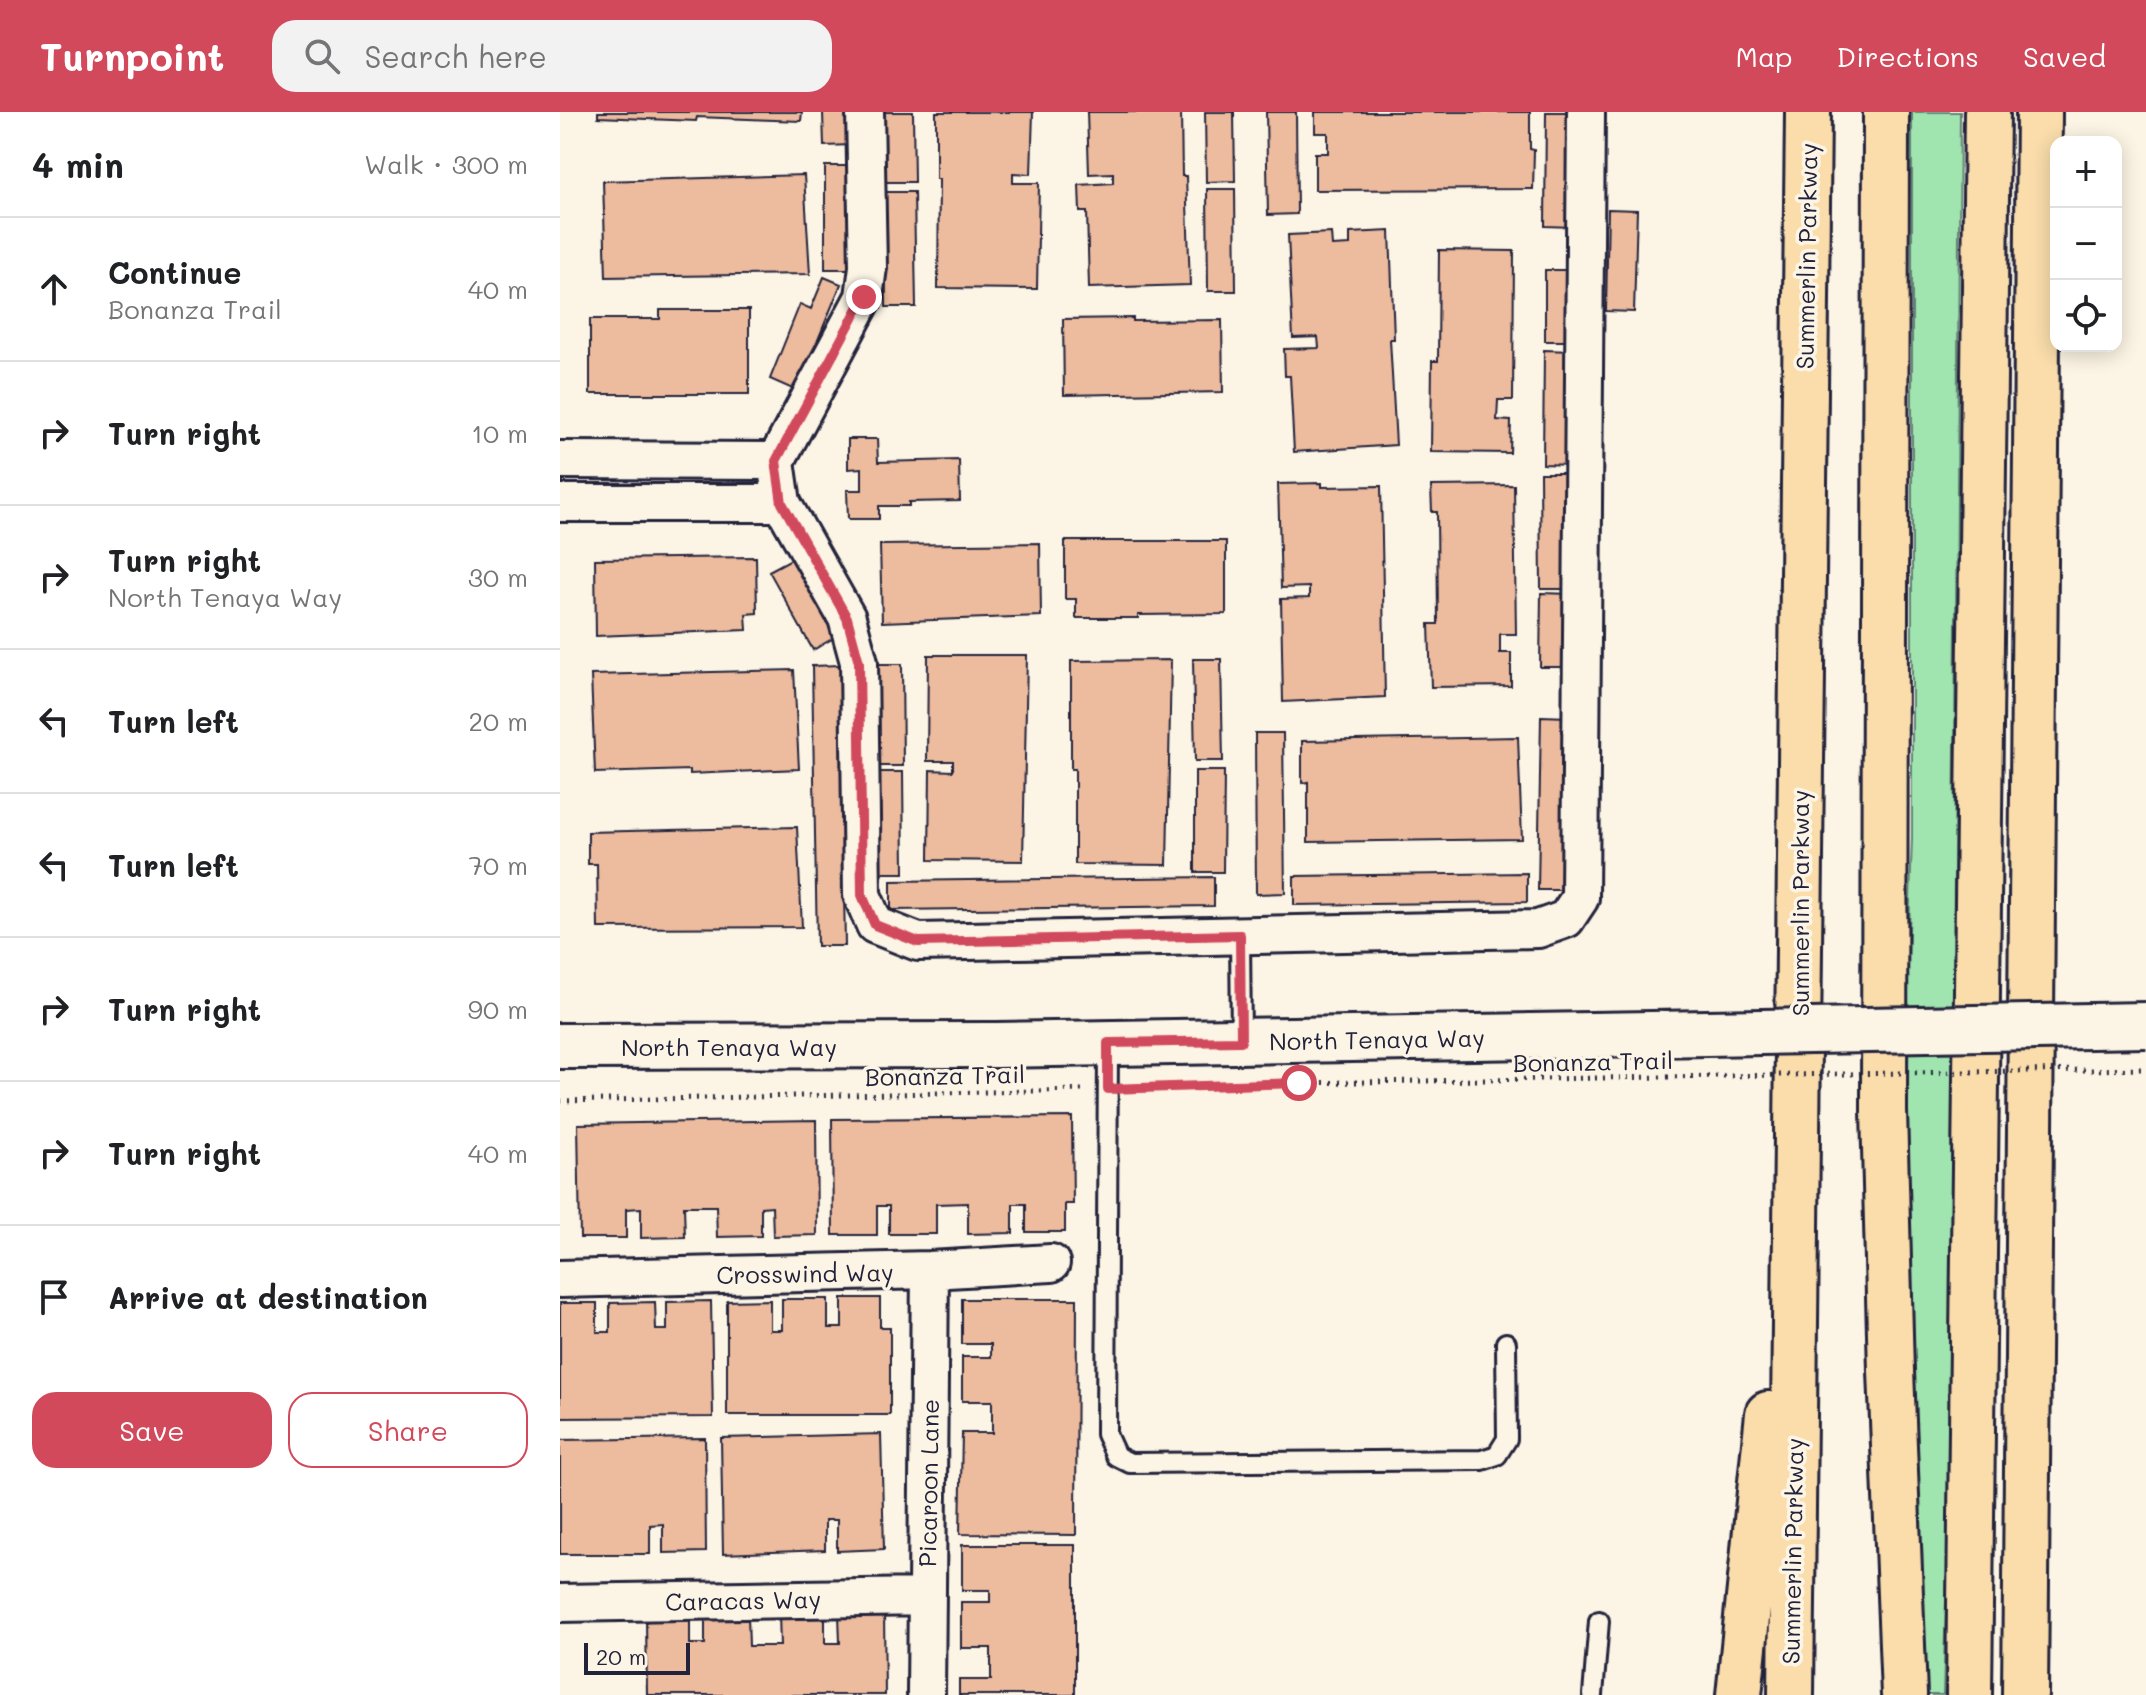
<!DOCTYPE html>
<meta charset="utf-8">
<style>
body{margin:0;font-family:Mali,sans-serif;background:#f2f2f2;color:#202124}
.controls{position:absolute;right:24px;top:24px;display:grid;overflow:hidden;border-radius:16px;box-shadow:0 4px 20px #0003}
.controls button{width:72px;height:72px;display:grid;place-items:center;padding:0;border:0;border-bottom:2px solid #e0e0e0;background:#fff;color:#202124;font:40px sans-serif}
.scale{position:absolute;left:24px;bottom:20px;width:106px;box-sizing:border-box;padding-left:8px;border:4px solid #22223b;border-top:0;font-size:22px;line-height:28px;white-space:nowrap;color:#22223b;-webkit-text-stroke:6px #fcf5e5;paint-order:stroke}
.stop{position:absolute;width:24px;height:24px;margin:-18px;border:6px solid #d1495b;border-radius:50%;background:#fff}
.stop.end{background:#d1495b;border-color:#fff;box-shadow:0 2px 8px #0008}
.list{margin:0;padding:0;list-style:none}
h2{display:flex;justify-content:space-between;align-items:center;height:104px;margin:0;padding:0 32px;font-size:34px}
h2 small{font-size:26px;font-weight:400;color:#757577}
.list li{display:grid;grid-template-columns:52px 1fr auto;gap:24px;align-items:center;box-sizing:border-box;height:144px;padding:0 32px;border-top:2px solid #e0e0e0}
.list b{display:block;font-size:30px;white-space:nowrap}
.list p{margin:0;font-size:26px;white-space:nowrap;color:#757577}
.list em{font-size:26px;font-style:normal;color:#757577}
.actions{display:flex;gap:16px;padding:24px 32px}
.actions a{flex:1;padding:18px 0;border:2px solid #d1495b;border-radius:24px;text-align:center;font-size:28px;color:#d1495b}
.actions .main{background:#d1495b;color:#fff}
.icon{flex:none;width:44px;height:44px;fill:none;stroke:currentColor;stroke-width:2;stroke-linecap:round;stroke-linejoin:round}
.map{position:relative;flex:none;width:1586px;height:1583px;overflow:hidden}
header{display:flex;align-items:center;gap:48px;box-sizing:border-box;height:112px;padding:0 40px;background:#d1495b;color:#fff}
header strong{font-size:38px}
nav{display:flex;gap:44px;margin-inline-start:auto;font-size:28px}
.search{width:560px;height:72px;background:#f2f2f2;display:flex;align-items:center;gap:20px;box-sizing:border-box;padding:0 28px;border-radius:24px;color:#757577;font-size:30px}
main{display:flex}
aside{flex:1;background:#fff}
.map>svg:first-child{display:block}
</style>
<header>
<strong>Turnpoint</strong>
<div class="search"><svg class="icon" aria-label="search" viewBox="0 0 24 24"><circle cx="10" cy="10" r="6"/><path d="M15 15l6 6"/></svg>Search here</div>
<nav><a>Map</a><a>Directions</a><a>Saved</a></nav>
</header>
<main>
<aside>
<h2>4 min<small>Walk · 300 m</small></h2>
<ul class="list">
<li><svg class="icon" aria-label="ahead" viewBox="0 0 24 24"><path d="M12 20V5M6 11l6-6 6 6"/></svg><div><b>Continue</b><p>Bonanza Trail</p></div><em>40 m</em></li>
<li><svg class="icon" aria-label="right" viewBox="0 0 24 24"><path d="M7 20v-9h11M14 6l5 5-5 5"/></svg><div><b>Turn right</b></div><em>10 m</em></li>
<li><svg class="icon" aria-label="right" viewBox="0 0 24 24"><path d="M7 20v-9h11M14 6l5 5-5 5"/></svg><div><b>Turn right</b><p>North Tenaya Way</p></div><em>30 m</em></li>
<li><svg class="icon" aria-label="left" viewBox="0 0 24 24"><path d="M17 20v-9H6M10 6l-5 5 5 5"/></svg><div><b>Turn left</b></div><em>20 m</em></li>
<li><svg class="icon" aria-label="left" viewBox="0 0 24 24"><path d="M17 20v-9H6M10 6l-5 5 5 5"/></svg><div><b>Turn left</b></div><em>70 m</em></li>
<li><svg class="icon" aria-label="right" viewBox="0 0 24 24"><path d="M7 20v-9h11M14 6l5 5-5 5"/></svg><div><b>Turn right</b></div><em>90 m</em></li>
<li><svg class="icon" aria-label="right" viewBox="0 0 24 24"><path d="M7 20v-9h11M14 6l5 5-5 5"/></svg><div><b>Turn right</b></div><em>40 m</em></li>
<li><svg class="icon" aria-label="arrive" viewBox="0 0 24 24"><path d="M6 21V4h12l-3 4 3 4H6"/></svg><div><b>Arrive at destination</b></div></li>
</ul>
<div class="actions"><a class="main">Save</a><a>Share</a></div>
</aside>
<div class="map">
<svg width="1586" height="1583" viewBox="0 0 1586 1583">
<rect width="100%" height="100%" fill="#fcf5e5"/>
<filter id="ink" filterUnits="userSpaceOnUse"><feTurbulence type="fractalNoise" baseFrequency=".0125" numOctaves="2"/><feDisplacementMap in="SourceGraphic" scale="16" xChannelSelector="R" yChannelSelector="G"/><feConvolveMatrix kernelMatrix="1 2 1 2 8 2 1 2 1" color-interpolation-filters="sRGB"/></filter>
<g filter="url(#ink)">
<path fill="#a0e4af" stroke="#618375" stroke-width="2" d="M1352,0H1400L1389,1398L1383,1583H1363L1344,974L1352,726Z"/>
<path fill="#edbb9e" stroke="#22223b" stroke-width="2" d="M38,0H242L241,9L137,5L136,9L38,5Z
M263,0H291L292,33L264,34Z
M324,0H353L354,70H325Z
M376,0H473L471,62L453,61V71H479L477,177L378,176L379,67H376Z
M527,0H621L622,64H626L630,173L529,176L527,100H520L519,73L553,71V61L529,62Z
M645,0H674L675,69L646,70Z
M706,0H736L737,102L708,103Z
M755,0H970V37L974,38L973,77L755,78V41H768V21H755Z
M986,0H1015L1013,115L985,114Z
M265,54H293L292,157H265Z
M244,63L250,162L46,165L43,69Z
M647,77H675L676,179H648Z
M325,80H354L356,195H326Z
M1048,97L1077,98L1074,200L1046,199Z
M830,119L834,227H830L836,333L734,340L730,264H725L724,237L759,236L758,225L733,226L728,123L771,121L772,134L790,133V121Z
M879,138L954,139L953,288H938L937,308L951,309L950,341L871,340L872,249H878Z
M985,158H1012V229H985Z
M264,165L281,172L237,279L210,267L240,192L251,197Z
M100,198H189V282H30V207H100Z
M573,206V209L662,208L663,280L504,283L503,207Z
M984,238L1012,239L1011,353L983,352Z
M288,327H317L318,350L399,348L400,389L349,390V394H319V407H288L287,378H302V356L288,357Z
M980,361H1009L1011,477H981Z
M762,371V375L821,374L825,585L723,590L721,487L749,486V475L721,476L718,372Z
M954,373L956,522H940V541H951V574L871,575L869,512H878L877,400H872L871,374Z
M505,429H666V502L578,503V506H516V487H505Z
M480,431L481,504L322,510L320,433Z
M196,445L197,501L186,502L187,518L36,524L35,447Z
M233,446L277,524L253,538L209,459Z
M981,481L1011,482L1009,555H980Z
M368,543H467L463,749L369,748L370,658L393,659V649H367Z
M633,547H661L663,649H635Z
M611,548L607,753L515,752V657H511V549Z
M313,552H342L343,654H314Z
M280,553L285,834H257L252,554Z
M234,558L239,657L130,662V658L35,661L31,563Z
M981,604L1008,605L1005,778H978Z
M695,621H723L725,781L696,782Z
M958,625L962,727L748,730V670L742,671V629Z
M635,659H664L663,760H635Z
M314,660H343L344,761H315Z
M237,715L242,815L38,816L37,752H28V720Z
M967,761V790L734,793V764Z
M654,765V794L331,798V769Z
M512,1005L513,1092H505V1120H466V1092H453V1121L408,1122V1091L376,1092V1122H329V1094H317V1123H273L272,1007Z
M256,1008L257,1123L213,1124L212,1094L201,1095V1124L157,1125L156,1094H124L125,1125L81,1126V1096L66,1097V1126H20L18,1012Z
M282,1186H320V1215H330V1303H167V1189L210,1188V1218H222V1187H268V1216H282Z
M402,1187H517L516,1423L400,1422L402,1321H432V1289H402V1245H431V1232H402Z
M151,1189L153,1305L0,1306V1191H37V1220H50V1191L95,1190L96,1218H107V1190Z
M321,1322L324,1437L277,1439V1408H265V1438L163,1442L161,1326Z
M145,1326L146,1440L103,1441V1412L90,1413V1442H0V1328Z
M402,1433H515V1583H399V1568H431V1536H401V1490H430V1478H402Z
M265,1501V1531H280L279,1502L324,1501L325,1583H87L86,1505L130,1504V1532H145V1504L188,1503L189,1534H220L219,1502Z"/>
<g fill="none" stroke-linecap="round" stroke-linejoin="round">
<g stroke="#22223b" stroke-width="24">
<path id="service" d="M680,823L681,928
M548,931L546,1322L556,1344L570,1351L922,1348L937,1343L947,1327L946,1231
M1033,1583L1039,1509"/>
</g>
<g stroke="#22223b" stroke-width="42">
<path id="minor" d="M305,0L308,155L304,185L216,349L222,391L287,506L299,550L302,783L315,813L358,830L978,817L1006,807L1020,786L1026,0
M0,348L216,349
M0,391H222
M0,1167L370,1158L491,1151
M0,1491L367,1485
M366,1583L370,1158"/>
</g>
<g stroke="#22223b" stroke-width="50">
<path id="secondary" d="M0,934L436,933L1092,922"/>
</g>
<g stroke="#22223b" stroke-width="50">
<path id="motorway" d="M1326,0L1324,999L1331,1259L1344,1583
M1179,1583L1208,1302
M1231,1583L1248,0
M1409,1583L1427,0
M1465,1583L1479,0"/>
</g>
<path stroke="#22223b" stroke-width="5" stroke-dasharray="2 6" stroke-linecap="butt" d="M572,977L739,971
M0,989L522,978"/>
<use href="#service" stroke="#fcf5e5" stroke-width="18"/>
<use href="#minor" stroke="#fcf5e5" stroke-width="36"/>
<use href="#secondary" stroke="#fcf5e5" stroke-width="44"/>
<use href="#motorway" stroke="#faddab" stroke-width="44"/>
<g stroke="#22223b" stroke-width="50" stroke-linecap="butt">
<path id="secondary-bridge" d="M1092,922L1586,913"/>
</g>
<path stroke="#22223b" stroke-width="5" stroke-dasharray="2 6" stroke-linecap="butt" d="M739,971L1586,957"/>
<use href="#secondary-bridge" stroke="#fcf5e5" stroke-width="44"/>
</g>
</g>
<g fill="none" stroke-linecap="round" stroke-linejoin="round" filter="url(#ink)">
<path stroke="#d1495b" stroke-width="10" d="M304,185L216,349L222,391L287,506L299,550L302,783L315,813L358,830L680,823L681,929L548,931V977L739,971"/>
</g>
<g text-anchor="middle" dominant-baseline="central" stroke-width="7" stroke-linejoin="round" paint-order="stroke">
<g font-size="24" fill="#22223b" stroke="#fcf5e5">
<text transform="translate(1246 144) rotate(-89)">Summerlin Parkway</text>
<text transform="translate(1239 791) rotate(-90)">Summerlin Parkway</text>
<text transform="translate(817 927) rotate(-1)">North Tenaya Way</text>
<text x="169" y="934">North Tenaya Way</text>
<text transform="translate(1033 949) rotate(-1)">Bonanza Trail</text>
<text transform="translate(385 963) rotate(-1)">Bonanza Trail</text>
<text transform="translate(245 1161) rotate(-1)">Crosswind Way</text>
<text transform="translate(368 1371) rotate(-89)">Picaroon Lane</text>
<text transform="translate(1232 1439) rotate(-89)">Summerlin Parkway</text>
<text transform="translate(183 1488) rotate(-1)">Caracas Way</text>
</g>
</g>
</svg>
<div class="controls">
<button>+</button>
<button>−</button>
<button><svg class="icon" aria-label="locate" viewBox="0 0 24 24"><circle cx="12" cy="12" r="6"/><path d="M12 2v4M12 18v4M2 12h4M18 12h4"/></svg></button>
</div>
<div class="scale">20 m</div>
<div class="stop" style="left:739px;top:971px"></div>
<div class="stop end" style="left:304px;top:185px"></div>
</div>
</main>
